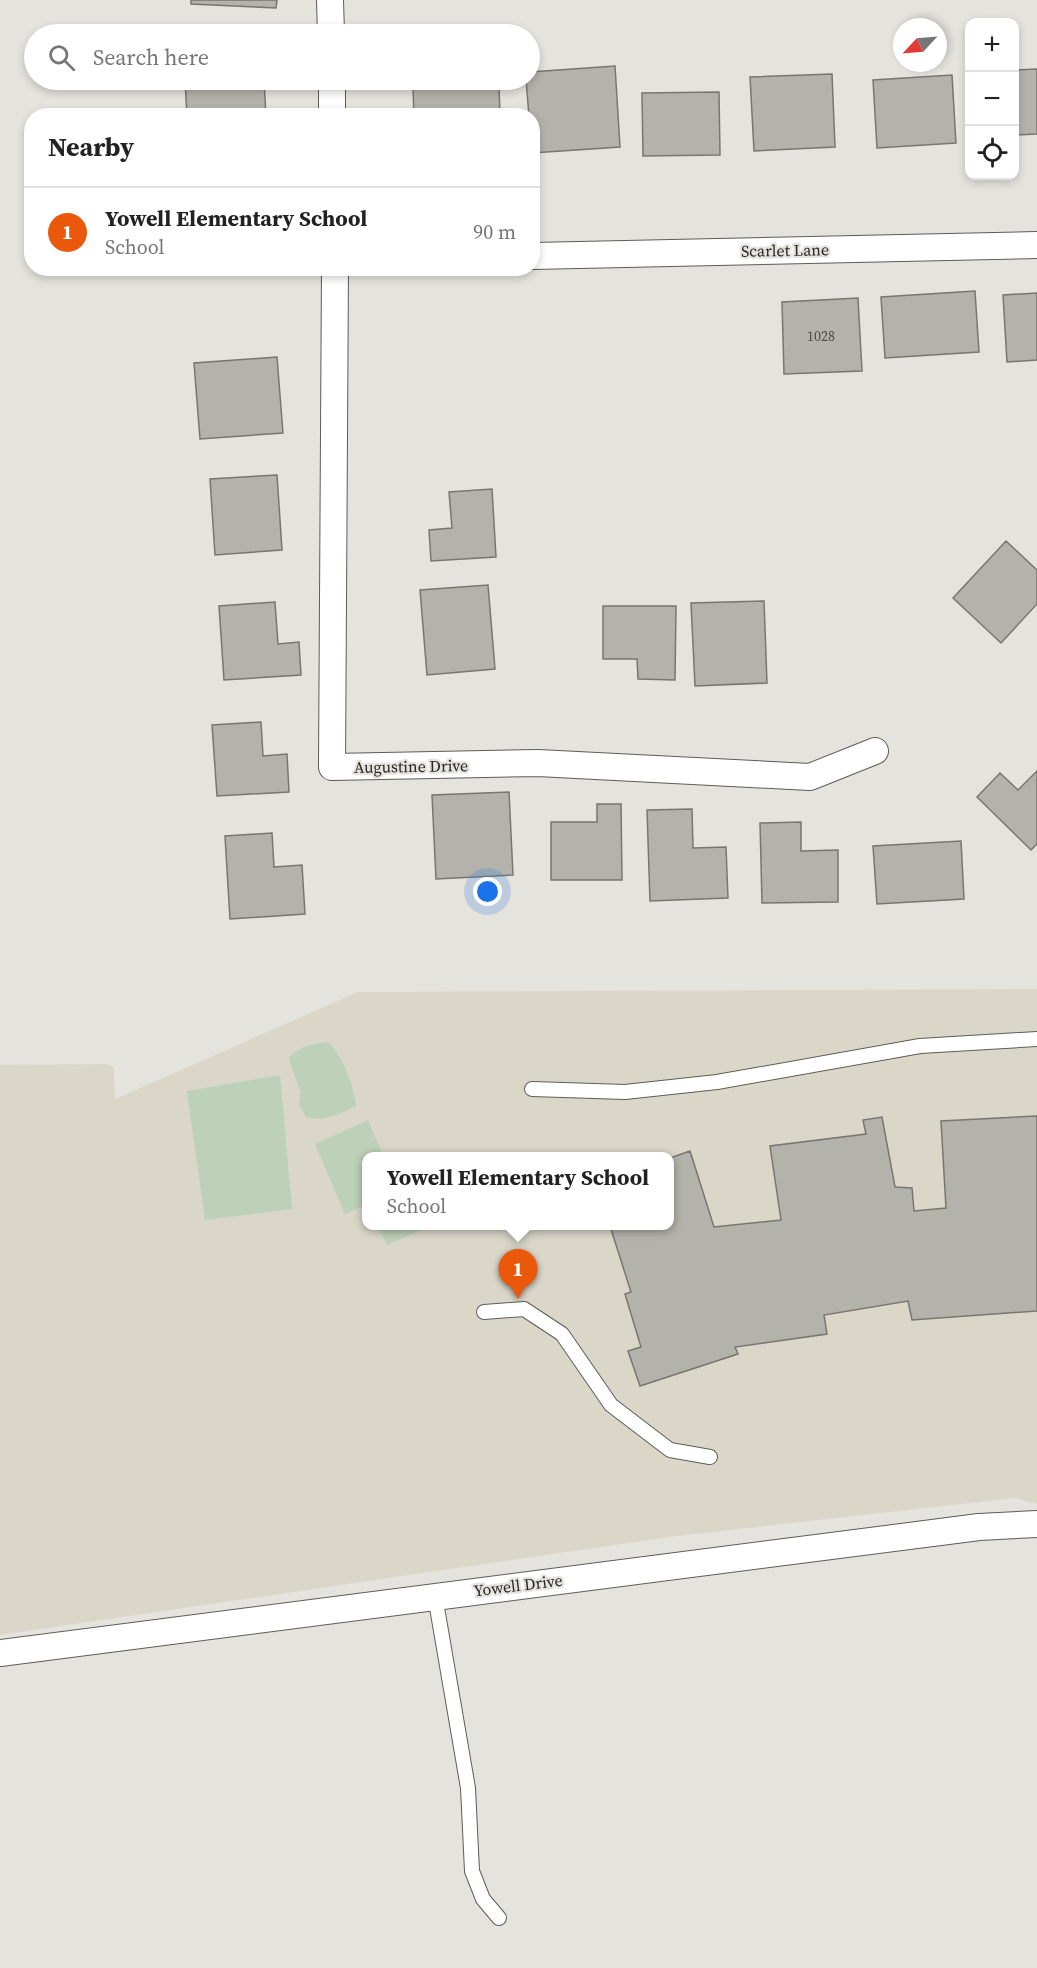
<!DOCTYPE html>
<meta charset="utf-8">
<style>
body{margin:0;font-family:"Source Serif 4",serif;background:#f2f2f2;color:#222}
.controls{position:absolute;right:18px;top:18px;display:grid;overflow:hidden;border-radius:12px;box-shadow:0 3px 9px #0003}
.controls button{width:54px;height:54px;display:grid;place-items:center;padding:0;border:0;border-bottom:2px solid #e0e0e0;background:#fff;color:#222;font:30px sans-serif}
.compass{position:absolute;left:893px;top:18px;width:54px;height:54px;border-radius:50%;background:#fff;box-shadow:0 3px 9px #0003;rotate:244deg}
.you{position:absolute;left:488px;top:892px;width:21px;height:21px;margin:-15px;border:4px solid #fff;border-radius:50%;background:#1a73e8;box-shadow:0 0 0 9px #1a73e833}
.badge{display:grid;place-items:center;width:39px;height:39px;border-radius:50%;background:#ea580c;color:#fff;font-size:20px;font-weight:700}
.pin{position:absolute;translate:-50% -50px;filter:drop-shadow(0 2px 3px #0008)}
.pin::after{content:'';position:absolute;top:32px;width:21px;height:18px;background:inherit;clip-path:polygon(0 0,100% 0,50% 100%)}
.popup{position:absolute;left:362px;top:1152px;width:312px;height:78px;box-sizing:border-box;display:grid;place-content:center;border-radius:12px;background:#fff;filter:drop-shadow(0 2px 4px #0005);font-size:20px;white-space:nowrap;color:#767676}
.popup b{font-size:22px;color:#222}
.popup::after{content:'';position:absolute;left:50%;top:100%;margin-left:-12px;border:12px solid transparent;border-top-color:#fff}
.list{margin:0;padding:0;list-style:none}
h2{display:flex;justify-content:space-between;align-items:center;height:78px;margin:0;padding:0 24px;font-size:26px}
h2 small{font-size:20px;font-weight:400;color:#767676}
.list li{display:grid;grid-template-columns:39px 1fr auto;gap:18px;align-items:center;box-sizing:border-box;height:90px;padding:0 24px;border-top:2px solid #e0e0e0}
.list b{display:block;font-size:22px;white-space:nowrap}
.list p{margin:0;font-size:20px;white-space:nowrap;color:#767676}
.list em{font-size:20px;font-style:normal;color:#767676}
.icon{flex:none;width:33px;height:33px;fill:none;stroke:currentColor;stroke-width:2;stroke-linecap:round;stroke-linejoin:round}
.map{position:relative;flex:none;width:1037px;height:1968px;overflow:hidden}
.search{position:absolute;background:#fff;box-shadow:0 3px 9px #0003;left:24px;top:24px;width:516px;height:66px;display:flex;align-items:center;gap:15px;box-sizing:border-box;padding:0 21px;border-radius:33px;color:#767676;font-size:22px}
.panel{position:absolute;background:#fff;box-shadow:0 3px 9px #0003;left:24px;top:108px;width:516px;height:168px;border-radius:24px}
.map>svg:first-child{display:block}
</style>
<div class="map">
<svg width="1037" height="1968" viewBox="0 0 1037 1968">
<rect width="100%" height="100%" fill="#e5e3dd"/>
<path fill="#dad7c9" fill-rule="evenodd" d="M1037,989V1504L1015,1498L676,1536L0,1635V1065L106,1064L114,1067L115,1099L358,992ZM366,1156H670V1226H366Z"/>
<path fill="#bcd1b7" d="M327,1042C341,1050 355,1089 356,1106C339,1114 325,1122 306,1117L299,1105L300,1091L289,1059C295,1047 314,1044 327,1042Z
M280,1075L292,1209L205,1220L187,1091Z
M368,1120L383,1156H366V1205L345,1214L315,1144Z
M378,1226H430L387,1245Z"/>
<path fill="#b3b2ab" stroke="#777670" stroke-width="1.5" d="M191,0H277L276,8L191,4Z
M615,66L620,147L532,153V116H529L526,80H530V72Z
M1037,69V134L1014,135V70Z
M832,74L835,147L754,151L750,77Z
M952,75L956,143L877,148L873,80Z
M185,80H264L266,116H187Z
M499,86L500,116H414L413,89Z
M719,92L720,155L643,156L642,93Z
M975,291L979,352L885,358L881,297Z
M1037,293V360L1007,362L1003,295Z
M858,298L862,371L784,374L782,302Z
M277,357L283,433L200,439L194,363Z
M277,475L282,550L215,555L210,479Z
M492,489L496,557L431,561L429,530L452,528L449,492Z
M1006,541L1037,570V604L1001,643L953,598Z
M488,585L495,669L427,675L420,590Z
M764,601L767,683L695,686L691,603Z
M275,602L278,644L299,642L301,675L224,680L219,606Z
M603,606H676L675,680L638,679L637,659H603Z
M261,722L263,756L287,754L289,792L217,796L212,725Z
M1037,771V844L1031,850L977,797L1000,773L1018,790Z
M509,792L513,875L436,879L432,795Z
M597,804H621L622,880H551V822H597Z
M692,809L693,848L726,847L728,898L650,901L647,810Z
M801,822V851L838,850V902L762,903L760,823Z
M272,833L274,867L302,865L305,914L230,919L225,836Z
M961,841L964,899L877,904L873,846Z
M1037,1116V1311L912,1320L908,1301L824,1315L827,1334L735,1347L738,1354L640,1386L628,1351L641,1347L625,1294L631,1292L610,1226H670V1158L690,1151L714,1227L781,1220L770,1146L866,1134L863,1120L882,1117L895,1187L912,1188L914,1211L946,1208L941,1121Z"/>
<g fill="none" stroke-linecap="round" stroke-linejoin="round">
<g stroke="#5d5c56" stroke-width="16">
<path id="service" d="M532,1089L625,1092L717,1082L920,1046L1037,1039
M484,1312L524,1309L562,1334L611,1405L670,1450L710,1457
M435,1596L468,1788L472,1871L483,1899L499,1918"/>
</g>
<g stroke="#5d5c56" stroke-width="28">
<path id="minor" d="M330,0L331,34
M332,80V116
M532,256L1037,245
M335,268L332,767L538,763L810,777L875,751
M0,1653L979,1527L1037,1524"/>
</g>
<use href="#service" stroke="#fff" stroke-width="14"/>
<use href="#minor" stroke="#fff" stroke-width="26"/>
</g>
<g text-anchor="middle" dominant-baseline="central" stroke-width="4.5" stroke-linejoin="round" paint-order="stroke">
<g font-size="14" fill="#4b4a46">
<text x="821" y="336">1028</text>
</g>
<g font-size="16" fill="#282725" stroke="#e5e3dd">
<text transform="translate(785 250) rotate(-1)">Scarlet Lane</text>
<text transform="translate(411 766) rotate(-1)">Augustine Drive</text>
<text transform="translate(518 1585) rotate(-7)">Yowell Drive</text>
</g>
</g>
</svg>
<div class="controls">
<button>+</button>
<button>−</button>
<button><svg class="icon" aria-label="locate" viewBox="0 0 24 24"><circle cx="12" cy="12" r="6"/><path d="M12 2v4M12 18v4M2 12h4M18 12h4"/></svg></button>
</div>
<svg class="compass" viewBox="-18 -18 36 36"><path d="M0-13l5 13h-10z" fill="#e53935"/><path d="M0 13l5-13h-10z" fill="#767676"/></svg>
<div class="you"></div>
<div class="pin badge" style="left:518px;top:1299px">1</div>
<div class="popup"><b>Yowell Elementary School</b>School</div>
<div class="search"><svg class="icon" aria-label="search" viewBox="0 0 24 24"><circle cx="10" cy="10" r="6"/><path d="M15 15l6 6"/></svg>Search here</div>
<section class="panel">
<h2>Nearby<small></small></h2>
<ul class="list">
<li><span class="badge">1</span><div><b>Yowell Elementary School</b><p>School</p></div><em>90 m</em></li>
</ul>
</section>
</div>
